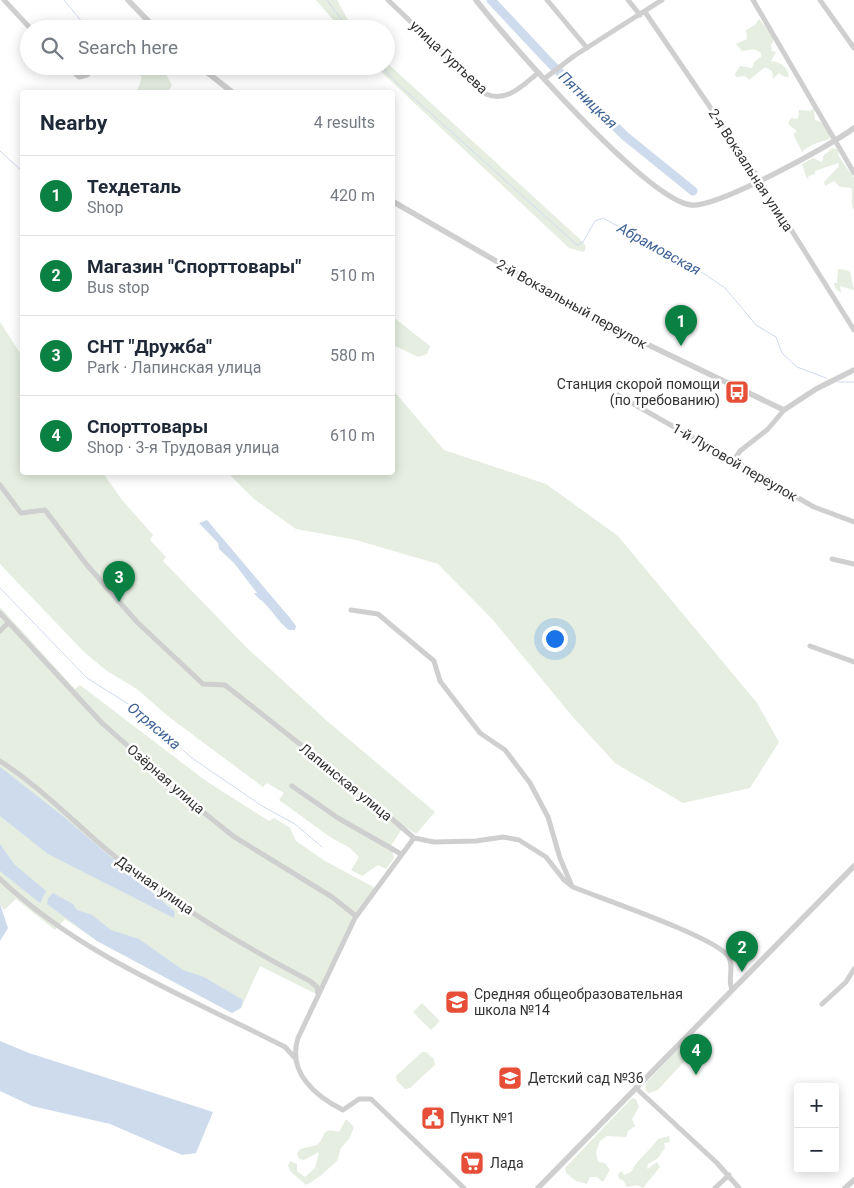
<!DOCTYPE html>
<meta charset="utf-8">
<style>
body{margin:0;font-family:Roboto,sans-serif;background:#f6f6f7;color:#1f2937}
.controls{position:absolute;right:15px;bottom:15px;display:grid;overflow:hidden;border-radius:5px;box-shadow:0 2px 12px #0003}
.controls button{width:45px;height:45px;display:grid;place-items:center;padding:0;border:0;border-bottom:1px solid #e0e1e3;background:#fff;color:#1f2937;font:25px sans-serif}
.you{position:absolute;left:554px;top:638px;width:18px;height:18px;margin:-12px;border:4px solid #fff;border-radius:50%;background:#1a73e8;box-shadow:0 0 0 8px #1a73e833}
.badge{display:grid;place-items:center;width:32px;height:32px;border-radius:50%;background:#0b8043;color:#fff;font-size:16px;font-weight:700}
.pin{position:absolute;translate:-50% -41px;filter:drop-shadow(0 1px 2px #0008)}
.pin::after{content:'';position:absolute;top:26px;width:18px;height:15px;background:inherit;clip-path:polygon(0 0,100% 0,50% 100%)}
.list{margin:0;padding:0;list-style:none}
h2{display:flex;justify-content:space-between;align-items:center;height:65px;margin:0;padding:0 20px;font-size:21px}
h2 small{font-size:16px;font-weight:400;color:#747a83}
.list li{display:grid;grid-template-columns:32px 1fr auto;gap:15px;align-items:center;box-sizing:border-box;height:80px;padding:0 20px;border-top:1px solid #e0e1e3}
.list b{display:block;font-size:19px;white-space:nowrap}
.list p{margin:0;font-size:16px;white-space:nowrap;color:#747a83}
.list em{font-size:16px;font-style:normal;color:#747a83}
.icon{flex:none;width:28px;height:28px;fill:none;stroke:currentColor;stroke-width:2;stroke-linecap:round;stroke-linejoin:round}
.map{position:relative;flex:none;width:854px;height:1188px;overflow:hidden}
.search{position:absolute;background:#fff;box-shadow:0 2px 12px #0003;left:20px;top:20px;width:375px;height:55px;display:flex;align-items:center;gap:12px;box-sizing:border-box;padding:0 18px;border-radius:28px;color:#747a83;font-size:19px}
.panel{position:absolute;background:#fff;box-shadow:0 2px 12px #0003;left:20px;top:90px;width:375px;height:385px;border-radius:5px}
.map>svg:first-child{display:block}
</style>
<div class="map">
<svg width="854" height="1188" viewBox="0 0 854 1188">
<rect width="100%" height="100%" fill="#fff"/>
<path fill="#e5eee1" d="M316,0H337L353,29H341Z
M759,19L772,34L774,40L771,45L772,51L776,52L771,61C781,62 788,67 789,77H785L779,73L773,79L772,71L765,67L749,80L745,76L736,77L735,74L740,66L752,68L754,62L761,57V53L754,49L742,51L736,44L747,39L746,30L755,25Z
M386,62L583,242L586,247L584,252L569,248L375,66H386Z
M127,66H161L172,85L168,92H139L137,91L142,77Z
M814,108L815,120C823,121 830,131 830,139C821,141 809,145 802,152L793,134L797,131L788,124L791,118L798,119L799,110L810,111Z
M833,148L838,150L839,157L854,178V211C849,201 854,197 851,188L840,187L834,181L825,186L824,182L839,166L838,163L815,171V174L809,176L807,179L802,164L813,158L821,162L823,160V156Z
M838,269L846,270L850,272L854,290L840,286L841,293L835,288L834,283H837Z
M393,317L430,346L427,354L418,357L393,345Z
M0,322L22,356V472L103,473L122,500L153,535L150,540L166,557L163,561L246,647L326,720L435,812L416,834L404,826L389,849L392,850L394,858L386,869L378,865L362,876L351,870L359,857L350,848L330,837L279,800L284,793L267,783L263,787L169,717L137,689L107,671L84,652L0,564Z
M393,390L444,450L546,484L618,536L757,703L779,742L750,788L683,803L615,763L572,716L493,620L438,564L356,540L296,529L254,499L228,473L392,472Z
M0,607L75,689L80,685L206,781L269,821L274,818L290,828L296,841L325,861L377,889L358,915L320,996L260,966L241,1008L232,1013L97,941L65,919L55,930L16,899L4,910L0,904Z
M422,1003L440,1021L431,1030L413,1012Z
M681,1046H686L690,1055L658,1090L649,1093L646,1091L645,1086L648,1081Z
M422,1052H426L434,1059L435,1065L410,1088L405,1089L397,1081L396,1076Z
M632,1098L636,1099L639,1107L632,1119L635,1126L628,1131L626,1137L607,1136L600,1141L596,1152L598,1162L605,1163L610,1170L603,1182L597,1177H590L587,1184L576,1181L566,1173L565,1168Z
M346,1119L354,1127L349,1139L341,1148L337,1161L319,1177L306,1185L291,1172L288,1166L290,1161L297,1164V1171L305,1177L315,1168L319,1152L304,1160L299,1159L297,1154L300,1149L317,1145C327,1136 320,1127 339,1132Z
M669,1136L670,1142L664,1143L665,1148L658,1158L648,1164L647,1169L657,1162L660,1167L643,1188L637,1185L627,1187L623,1180L619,1179L618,1174L622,1171L624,1175L631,1172C637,1159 650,1151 658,1139Z"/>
<path fill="#cedbed" d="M207,520L290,618L296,626L295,630H289C279,623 274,613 266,605C262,600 258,599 254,593H257L234,563L219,549L218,543L199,523Z
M0,767L64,817L175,912L174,918L48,854L0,816Z
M0,844L14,864L46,891L40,903L0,871Z
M53,893L73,904L77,910L92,915L111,930L139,939L183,970L204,977L243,1000L241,1008L232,1013L97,941L47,904L48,898Z
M0,904L8,928L0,941Z
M0,1041L29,1053L213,1112L196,1153L182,1155L110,1124L32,1106L0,1091Z"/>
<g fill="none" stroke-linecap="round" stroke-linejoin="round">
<path stroke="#cedbed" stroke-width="1" d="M64,0L88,29
M327,0L348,29
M381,66L398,84L577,245L583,242L595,221L603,218L706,275L725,288L756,325L776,337L782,353L797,367L826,378
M0,151L22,171
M838,382H854
M0,588L87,678L133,707L192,758L262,806L295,824L322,847"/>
<path stroke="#cedbed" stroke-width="9" d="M491,0L550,63L625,136L693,191"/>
<path stroke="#cfcfcf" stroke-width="5" d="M4,0L31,29
M388,0L486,94C507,103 523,85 538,73
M547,0L587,48
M628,0L640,15
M753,0L854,173
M820,0L854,48
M645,12L760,180L854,330
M135,29L147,20
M67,66L79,77L87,75L98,66
M544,79L574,56L662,0
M618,395L814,507L854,522
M734,460L740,451L768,429L784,410
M0,485L21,513L45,510L87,565L137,622L203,684L225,685L362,793L414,838L434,842L476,841L503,837L519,840L546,857L564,880L573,887C600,898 715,937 728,956C735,966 727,980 732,989
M832,559L854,564
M351,610L378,614L434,661L440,681L480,733L505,750L530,783L548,817L560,858L571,884
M0,613L102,723L192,803L233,836L332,897L356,916
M0,631L8,623
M810,646L854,662
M0,761C45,790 81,830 123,863C181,909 245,947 310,981L317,987L318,994
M292,786L338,818L401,854
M414,838L355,918L298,1038C287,1072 315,1096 343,1110L359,1099H371L464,1188
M0,879C83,957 186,996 285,1047L295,1058
M822,1004L846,982L854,969
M636,1088L717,1163L739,1188
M715,1188L729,1175"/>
<path stroke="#cfcfcf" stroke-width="5.5" d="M128,0L156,29
M476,0C507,40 647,200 691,205C717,208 830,146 854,128
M199,66L232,92
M392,201L607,325L784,410L816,389L854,370
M538,1188L854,866
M845,1188L854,1180"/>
</g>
<defs>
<g id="bus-square" transform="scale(1.25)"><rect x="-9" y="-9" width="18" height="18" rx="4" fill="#e64e38" stroke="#fff"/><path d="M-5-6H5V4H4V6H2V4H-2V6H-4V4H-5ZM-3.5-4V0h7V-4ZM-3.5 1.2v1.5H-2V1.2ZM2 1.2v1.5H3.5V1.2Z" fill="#fff"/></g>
<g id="school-square" transform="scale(1.25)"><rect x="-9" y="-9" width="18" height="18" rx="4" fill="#e64e38" stroke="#fff"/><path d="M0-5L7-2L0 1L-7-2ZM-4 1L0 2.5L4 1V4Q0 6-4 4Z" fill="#fff"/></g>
<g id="civic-square" transform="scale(1.25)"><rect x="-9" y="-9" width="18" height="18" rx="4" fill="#e64e38" stroke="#fff"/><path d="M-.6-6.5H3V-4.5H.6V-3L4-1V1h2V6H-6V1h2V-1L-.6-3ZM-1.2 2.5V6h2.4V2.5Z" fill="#fff"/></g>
<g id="supermarket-square" transform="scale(1.25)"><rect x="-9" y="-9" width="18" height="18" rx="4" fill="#e64e38" stroke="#fff"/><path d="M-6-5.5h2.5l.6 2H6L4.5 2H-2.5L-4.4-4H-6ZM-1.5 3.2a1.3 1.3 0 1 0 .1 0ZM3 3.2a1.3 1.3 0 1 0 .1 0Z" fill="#fff"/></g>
</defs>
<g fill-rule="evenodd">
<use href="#bus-square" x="737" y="392"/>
<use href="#school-square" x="457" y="1002"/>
<use href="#school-square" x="510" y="1078"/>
<use href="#civic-square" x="433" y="1118"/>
<use href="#supermarket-square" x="472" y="1163"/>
</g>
<g text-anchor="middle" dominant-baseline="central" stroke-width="5" stroke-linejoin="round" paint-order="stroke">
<g font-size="14" fill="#323232" stroke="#fff">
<text transform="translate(449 57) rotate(43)">улица Гуртьева</text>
<text transform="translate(751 170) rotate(57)">2-я Вокзальная улица</text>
<text transform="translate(572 304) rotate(29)">2-й Вокзальный переулок</text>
<text transform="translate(735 462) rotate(30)">1-й Луговой переулок</text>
<text transform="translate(166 779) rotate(41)">Озёрная улица</text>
<text transform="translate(346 782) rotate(39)">Лапинская улица</text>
<text transform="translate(155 885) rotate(35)">Дачная улица</text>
</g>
<g font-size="14" fill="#323232" stroke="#fff" text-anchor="start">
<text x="720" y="384" text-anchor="end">Станция скорой помощи<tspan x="720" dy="16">(по требованию)</tspan></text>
<text x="474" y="994">Средняя общеобразовательная<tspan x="474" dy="16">школа №14</tspan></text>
<text x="528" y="1078">Детский сад №36</text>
<text x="450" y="1118">Пункт №1</text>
<text x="490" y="1163">Лада</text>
</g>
<g font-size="15" font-style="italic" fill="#3f6296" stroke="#fff">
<text transform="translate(588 100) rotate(44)">Пятницкая</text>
<text transform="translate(659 249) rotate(29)">Абрамовская</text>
<text transform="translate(154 726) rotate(40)">Отрясиха</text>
</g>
</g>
</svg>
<div class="controls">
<button>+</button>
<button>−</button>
</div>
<div class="you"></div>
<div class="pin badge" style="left:681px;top:346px">1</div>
<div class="pin badge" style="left:742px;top:972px">2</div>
<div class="pin badge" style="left:119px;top:602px">3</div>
<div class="pin badge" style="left:696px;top:1075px">4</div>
<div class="search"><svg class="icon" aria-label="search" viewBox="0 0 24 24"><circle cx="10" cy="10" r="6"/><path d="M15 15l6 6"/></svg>Search here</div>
<section class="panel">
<h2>Nearby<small>4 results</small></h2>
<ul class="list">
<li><span class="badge">1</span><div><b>Техдеталь</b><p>Shop</p></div><em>420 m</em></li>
<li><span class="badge">2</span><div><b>Магазин &quot;Спорттовары&quot;</b><p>Bus stop</p></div><em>510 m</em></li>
<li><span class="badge">3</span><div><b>СНТ &quot;Дружба&quot;</b><p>Park · Лапинская улица</p></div><em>580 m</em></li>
<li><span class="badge">4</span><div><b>Спорттовары</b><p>Shop · 3-я Трудовая улица</p></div><em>610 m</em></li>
</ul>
</section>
</div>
